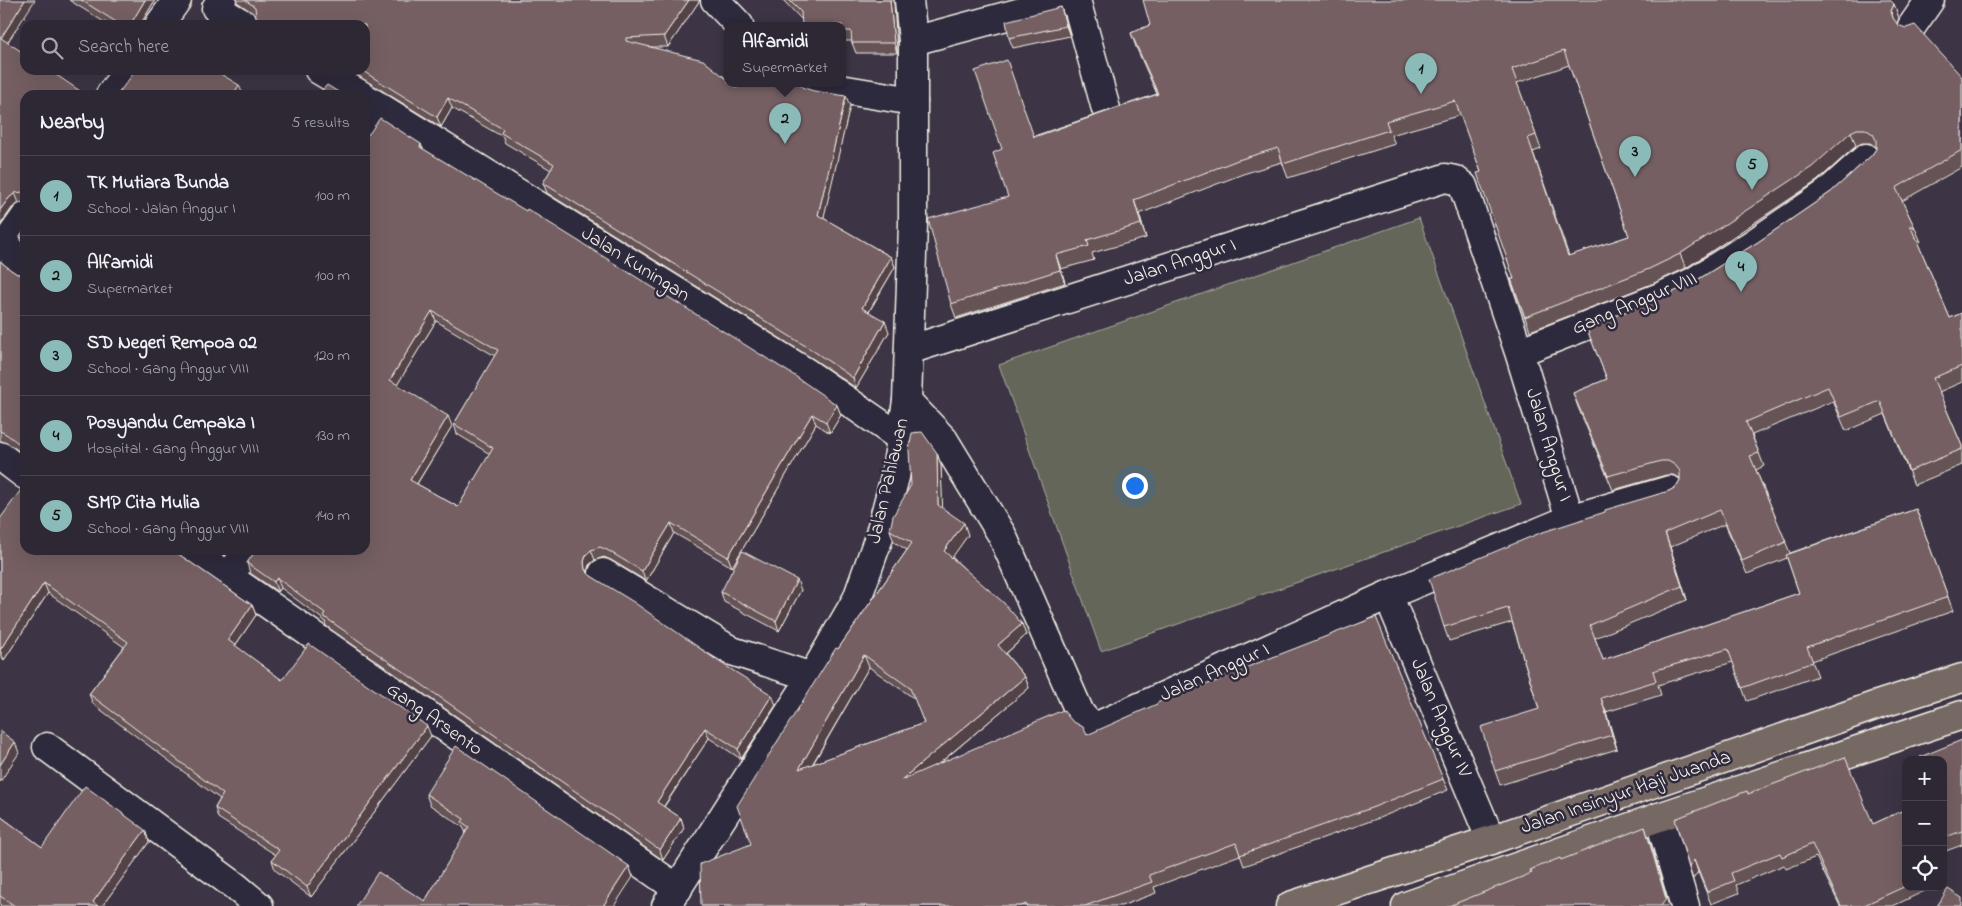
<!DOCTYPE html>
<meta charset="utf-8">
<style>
body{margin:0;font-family:"Indie Flower",sans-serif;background:#36303c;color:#f1f3f6}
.controls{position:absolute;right:15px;bottom:15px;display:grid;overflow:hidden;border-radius:10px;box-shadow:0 5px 20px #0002}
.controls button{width:45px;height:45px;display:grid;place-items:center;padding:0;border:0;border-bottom:1px solid #49444f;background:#2e2834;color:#f1f3f6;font:25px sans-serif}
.you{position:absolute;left:1134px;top:485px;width:18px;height:18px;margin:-12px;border:4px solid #fff;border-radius:50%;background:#1a73e8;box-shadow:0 0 0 8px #1a73e833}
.badge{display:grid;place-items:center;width:32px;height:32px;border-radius:50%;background:#8bbbb9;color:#111;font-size:16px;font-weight:700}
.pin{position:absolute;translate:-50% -41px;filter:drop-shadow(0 1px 2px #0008)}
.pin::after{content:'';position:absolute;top:26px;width:18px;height:15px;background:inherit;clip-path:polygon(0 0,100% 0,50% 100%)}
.popup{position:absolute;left:724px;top:22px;width:122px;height:65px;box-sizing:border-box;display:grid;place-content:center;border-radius:10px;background:#2e2834;filter:drop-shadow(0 1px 4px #0005);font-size:16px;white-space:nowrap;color:#a7a6ac}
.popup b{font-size:19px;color:#f1f3f6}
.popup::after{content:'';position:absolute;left:50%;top:100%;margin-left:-10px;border:10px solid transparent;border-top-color:#2e2834}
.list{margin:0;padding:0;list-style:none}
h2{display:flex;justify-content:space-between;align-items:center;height:65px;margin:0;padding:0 20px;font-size:21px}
h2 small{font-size:16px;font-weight:400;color:#a7a6ac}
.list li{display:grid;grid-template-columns:32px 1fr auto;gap:15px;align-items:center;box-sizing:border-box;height:80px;padding:0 20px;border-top:1px solid #49444f}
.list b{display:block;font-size:19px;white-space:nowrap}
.list p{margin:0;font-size:16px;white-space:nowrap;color:#a7a6ac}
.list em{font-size:16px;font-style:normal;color:#a7a6ac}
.icon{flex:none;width:28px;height:28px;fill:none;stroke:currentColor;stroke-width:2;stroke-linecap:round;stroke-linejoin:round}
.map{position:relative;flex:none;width:1962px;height:906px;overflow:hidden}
.search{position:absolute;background:#2e2834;box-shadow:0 5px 20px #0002;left:20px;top:20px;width:350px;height:55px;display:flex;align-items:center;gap:12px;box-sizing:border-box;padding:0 18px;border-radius:15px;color:#a7a6ac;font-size:19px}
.panel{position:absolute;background:#2e2834;box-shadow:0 5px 20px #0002;left:20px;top:90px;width:350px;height:465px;border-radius:15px}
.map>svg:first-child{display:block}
</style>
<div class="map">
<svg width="1962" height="906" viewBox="0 0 1962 906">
<rect width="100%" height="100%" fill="#3d3545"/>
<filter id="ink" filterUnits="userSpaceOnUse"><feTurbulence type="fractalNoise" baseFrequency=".02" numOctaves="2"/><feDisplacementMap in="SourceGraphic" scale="10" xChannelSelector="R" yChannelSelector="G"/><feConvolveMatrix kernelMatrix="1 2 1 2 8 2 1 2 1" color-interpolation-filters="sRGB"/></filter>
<g filter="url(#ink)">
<path fill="#646658" stroke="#acaca0" d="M1419,218L1521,504L1101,651L999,365Z"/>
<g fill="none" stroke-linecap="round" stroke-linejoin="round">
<g stroke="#f4f1e8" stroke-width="31">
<path id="minor" d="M222,0L216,8L245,25
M715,0L739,25
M1076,0L1106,109
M159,25L177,0
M1912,26L1930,0
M913,41L1066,0
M319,70L361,95
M813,83L822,86L913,101
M110,95L128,70
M365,98L807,373L901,438
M365,130L379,106
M0,246L25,269
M3,248L25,217
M909,350L1445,178L1455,180L1463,186L1519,352L1570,519
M1519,352L1660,297L1693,282L1754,243L1827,193L1866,158
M907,401L944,440L1002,535L1080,713C1087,722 1091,726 1102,724L1388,595L1570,519L1670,490
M0,456L25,475
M190,550L678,889
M603,573L732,651L812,677
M228,577L248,550
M1388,595L1491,840
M47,747L235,886L259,906"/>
</g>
<g stroke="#f4f1e8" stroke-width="31">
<path id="tertiary" d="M1659,817L1685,906"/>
</g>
<g stroke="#f4f1e8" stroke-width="31">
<path id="secondary" d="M666,906L812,677L857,599L879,537L895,477L907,401L913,224V41L909,0"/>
</g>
<g stroke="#f4f1e8" stroke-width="31">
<path id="trunk" d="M1290,906L1491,840L1877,705L1962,678
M1406,906L1659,817L1962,715"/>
</g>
<use href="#minor" stroke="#2f2a3d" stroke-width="28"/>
<use href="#tertiary" stroke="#2f2a3d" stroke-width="28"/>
<use href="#secondary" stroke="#2f2a3d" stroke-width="28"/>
<use href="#trunk" stroke="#766964" stroke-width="28"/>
</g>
<path fill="#655256" stroke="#f4f1e8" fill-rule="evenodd" d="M69,0H155L140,25H109Z
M236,0H700L668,47H650L737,88H804L850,106L823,218L891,257L895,267L869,312L889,332L856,388L815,360L547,193L543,183L551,170L505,143L503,137L452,108L441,127L349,70H365V25H259L256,15L237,2Z
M783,0H892L894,4L897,53H856L852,43V41H842V25L801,19Z
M1894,4L1899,18L1897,24L1962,77V167L1902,201L1915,228L1921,242L1916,239L1950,318L1962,313V382L1939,392L1962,446V465L1914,485L1885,414L1846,431L1833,401L1752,435L1764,466L1756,470L1790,553L1916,509L1953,611L1812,661L1818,676L1747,701L1733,662L1658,685L1661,695L1606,712L1617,749L1500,785L1495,771L1539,709L1512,622L1449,641L1444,627L1605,512L1669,491L1676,487L1680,480V478L1673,475H1666L1613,490L1578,407L1573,393L1607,379L1586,327L1661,298L1694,282L1758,242L1831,192L1871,156L1876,149V147L1870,143H1862L1856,146L1817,181L1686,268L1654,283L1530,331L1511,279H1514L1481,172L1461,115L1391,135L1395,144L1288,178L1282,162L1243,174L1139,214L1146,238L1092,253L1094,260L1061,269L1065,283L956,318L951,304L1008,197L1034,136L1157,94L1136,47L1131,33L1150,25ZM1569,65L1629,236L1569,256L1533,152L1541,149L1517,83ZM1725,524L1747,574L1787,558L1799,593L1603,660L1595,638L1687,600L1670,547Z
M1061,7L1070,36L1013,48L1009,38Z
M8,42L25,95V202L19,203L12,208Z
M421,144L423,149L837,405L841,415L830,433L816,424L732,567L674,533L646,581L611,560L604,557L595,560L589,565L587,572L591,576L776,705L741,759L709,738L664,807L681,818L684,828L663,860L326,626L325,621L281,588L278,592L250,573L247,563L256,550ZM436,321L495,356L454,424L457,434L490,454L458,507L417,484L452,426L397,385Z
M25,229V248L23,246L20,236Z
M0,261L11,270L17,274H25V455L9,444L2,441H0Z
M937,453L941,465L942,508L968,535L952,557L1022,624L1026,635L1006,654L1025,677L1029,688L939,764L1072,721L1087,735L1443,779L1448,790L1379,818L1244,866L1240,855L1154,887L1156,893L1121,906H701L751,844L838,649L907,550L894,542L890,530ZM869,667L915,699L924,723L813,764Z
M0,519L177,553L252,605L256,615L235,646L282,680L431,736L311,897L275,870L272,860L276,855L218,818L215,808L220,799L93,704L89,694L124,647L48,593L4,660L0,657Z
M217,550H229L225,555Z
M801,590L779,631L724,602L721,592Z
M1962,740V845L1943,852V760Z
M426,794L629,866L633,877L425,901L466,833L463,827L430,805Z
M1748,794L1873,824L1906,809V887H1933L1893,906H1840L1816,857L1786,869L1784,865L1736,885L1739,893L1711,904L1698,872L1693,879L1689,867Z
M0,816L42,847L145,830L149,842L102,906H1L0,905Z"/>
<path fill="#524246" stroke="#f4f1e8" d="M25,0H35L4,48L1,38Z
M145,0H155L140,25H130Z
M689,0H700L668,47L664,36Z
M890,0H892L894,4L897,53L894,43Z
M1894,4L1899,18L1896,25L1893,18L1891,11Z
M1061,7L1064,17L1070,36L1066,26Z
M239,85L243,95H233Z
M846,96L850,106L822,225L818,215Z
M448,98L452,108L441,127L437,117Z
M1851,132L1856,146L1817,181L1686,268L1680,254Z
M15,193L19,203L12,208L0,225V210L9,198Z
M1134,200L1139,214L1146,238L1141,224Z
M1056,255L1061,269L1065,283L1060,270Z
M891,257L895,267L865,318L862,308Z
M432,311L436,321L394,390L390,380Z
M885,321L889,332L856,388L853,378Z
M837,405L841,415L830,433L826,422Z
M812,414L816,424L732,567L728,557Z
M448,416L452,426L413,490L410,480Z
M937,453L941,465L943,517L938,505Z
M671,523L674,533L646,581L642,571Z
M964,523L968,535L949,562L944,551Z
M1665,533L1670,547L1687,600L1682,586Z
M223,550H229L225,555Z
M591,550L595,560L589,565L587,572L585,570L584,562L586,555Z
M277,578L281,588L278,592L274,582Z
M797,580L801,590L779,631L776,621Z
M44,583L48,593L4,660L0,650Z
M252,605L256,615L232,650L228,640Z
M1022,624L1026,635L1003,656L998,645Z
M864,655L869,667L803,780L799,769Z
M1025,677L1029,688L905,792L901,780Z
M772,695L776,705L741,759L738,749Z
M1601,698L1606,712L1617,749L1612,735Z
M427,726L431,736L311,897L307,887Z
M705,728L709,738L660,812L657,802Z
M15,742L19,753L0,782V765Z
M681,818L684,828L663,860L660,850Z
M1645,827L1649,840L1669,906H1661Z
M145,830L149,842L102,906H95L93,902Z
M1694,860L1698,872L1693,879L1689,867Z
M629,866L633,877L614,906H603Z"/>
<path fill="#755f64" stroke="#f4f1e8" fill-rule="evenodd" d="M0,0H25L1,38L25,54V70H49L86,95H25V192H23L15,193L9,198L0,210Z
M81,0H145L130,25H121Z
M245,0H689L664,36L626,38V41L703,60L728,80V83H731L737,88L738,83H798L804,88L814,91L846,96L818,215L891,257L862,308L885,321L853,378L812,350L543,183L554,164L501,133L503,129L448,98L437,117L361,70H365V25H268L256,17L255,7Z
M789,0H890L894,43H852L851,31H842V25H802L801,12Z
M1143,0H1890L1894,4L1891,11L1893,18L1898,25L1906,28L1915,25L1962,77V150L1896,188L1915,228L1910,225L1950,318L1962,313V366L1933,378L1962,446V449L1909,471L1880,401L1841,417L1828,387L1746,422L1759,453L1750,456L1786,542L1742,561L1720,510L1665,533L1682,586L1590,625L1603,660L1799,593L1786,555L1916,509L1948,597L1807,647L1813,662L1742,688L1728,649L1653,671L1656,681L1601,698L1612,735L1495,771L1481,727L1539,709L1508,608L1444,627L1429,579L1540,533L1605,512V510L1669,491L1676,487L1680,480V471L1675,465L1668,461H1661L1608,476L1573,393L1607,379L1586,327L1661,298L1694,282L1758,242L1831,192L1871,156L1876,149V140L1873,134L1865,129H1857L1851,132L1812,167L1680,254L1649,269L1525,317L1511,279H1514L1477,173L1481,172L1455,101L1386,121L1389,130L1283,164L1278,148L1238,160L1134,200L1141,224L1087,240L1089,246L1056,255L1060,270L951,304L928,219L1008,197L993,153L1002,149L975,71L1007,60L1034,137L1158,94L1131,33L1150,25ZM1564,51L1629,236L1568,256L1528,138L1536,135L1512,69Z
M1061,7L1066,26L1009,38L1006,21Z
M136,70H214L239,85L233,95H117Z
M327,85L343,95H318Z
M380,118L421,144L420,147L526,211L527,209L795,376L837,405L826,422L812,414L728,557L671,523L642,571L607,550L600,547L591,550L586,555L584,562L585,570L591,576L632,601L721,663L772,695L738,749L705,728L657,802L681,818L660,850L323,616L325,613L277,578L274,582L247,563L256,550H365V135L369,134ZM432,311L498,350L454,424L493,448L458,507L410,480L448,416L390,380Z
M25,229V241L20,236Z
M0,261L11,270L17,274H25V448L6,434L0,431Z
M922,432L937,453L938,505L964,523L944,551L1004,603L1022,624L998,645L1025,677L901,780L1063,710L1072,721L1083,727L1087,735L1157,704V703L1174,695L1220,680L1219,678L1376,617L1443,779L1374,807L1240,855L1236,843L1149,875L1152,882L1085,906H1026V904L1021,906H701L700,864L751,844L737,806L836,648L838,649L912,543L890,530L893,516L911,485L909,450L912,433ZM864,655L910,688L924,723L799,769Z
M25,484V550H175L177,553L252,605L228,640L282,680L309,644L427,726L307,887L272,860L279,850L215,808L223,794L89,694L128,642L44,583L0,650V519Z
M742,551L797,580L776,621L721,592Z
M0,731L15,742L0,765Z
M1962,740V831L1943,838V760H1921L1920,757Z
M456,746L629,866L603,906H356L378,872L425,901L469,827L462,822L464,819L426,794Z
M1845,757L1873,824L1906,809V886L1862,906H1841L1812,844L1782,857L1780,853L1731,873L1734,881L1707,892L1694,860L1689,867L1675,819L1747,791L1748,794Z
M85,786L145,830L93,902L98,906H15L0,896V816L42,847Z
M1645,827L1666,899L1661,906H1449L1532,873L1530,870L1560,858L1561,860Z
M1948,889L1962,898V906H1937Z"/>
</g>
<g text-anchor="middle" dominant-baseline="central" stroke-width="5" stroke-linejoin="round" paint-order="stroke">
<g font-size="20" fill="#f4f1e8" stroke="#2f2a3d">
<text transform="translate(1180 263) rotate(-18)">Jalan Anggur I</text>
<text transform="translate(635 265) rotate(32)">Jalan Kuningan</text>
<text transform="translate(1635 304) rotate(-23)">Gang Anggur VIII</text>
<text transform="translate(1548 445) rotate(73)">Jalan Anggur I</text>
<text transform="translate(889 481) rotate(-77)">Jalan Pahlawan</text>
<text transform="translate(1215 673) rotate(-24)">Jalan Anggur I</text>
<text transform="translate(1440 718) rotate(67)">Jalan Anggur IV</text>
<text transform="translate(434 720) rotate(35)">Gang Arsento</text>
<text transform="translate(1626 793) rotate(-19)">Jalan Insinyur Haji Juanda</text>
</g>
</g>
</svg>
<div class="controls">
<button>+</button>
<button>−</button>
<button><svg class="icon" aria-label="locate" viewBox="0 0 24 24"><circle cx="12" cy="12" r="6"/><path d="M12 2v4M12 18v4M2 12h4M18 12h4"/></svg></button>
</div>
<div class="you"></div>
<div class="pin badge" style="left:1421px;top:94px">1</div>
<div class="pin badge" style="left:785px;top:144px">2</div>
<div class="popup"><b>Alfamidi</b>Supermarket</div>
<div class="pin badge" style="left:1635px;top:177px">3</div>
<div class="pin badge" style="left:1741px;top:292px">4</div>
<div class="pin badge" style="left:1752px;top:190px">5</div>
<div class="search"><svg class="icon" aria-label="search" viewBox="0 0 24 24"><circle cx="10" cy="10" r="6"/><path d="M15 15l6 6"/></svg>Search here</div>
<section class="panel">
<h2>Nearby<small>5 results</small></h2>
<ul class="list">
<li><span class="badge">1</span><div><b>TK Mutiara Bunda</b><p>School · Jalan Anggur I</p></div><em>100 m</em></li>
<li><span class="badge">2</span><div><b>Alfamidi</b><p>Supermarket</p></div><em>100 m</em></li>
<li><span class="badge">3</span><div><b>SD Negeri Rempoa 02</b><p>School · Gang Anggur VIII</p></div><em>120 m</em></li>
<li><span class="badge">4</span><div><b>Posyandu Cempaka I</b><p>Hospital · Gang Anggur VIII</p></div><em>130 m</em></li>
<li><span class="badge">5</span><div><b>SMP Cita Mulia</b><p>School · Gang Anggur VIII</p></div><em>140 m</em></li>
</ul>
</section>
</div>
